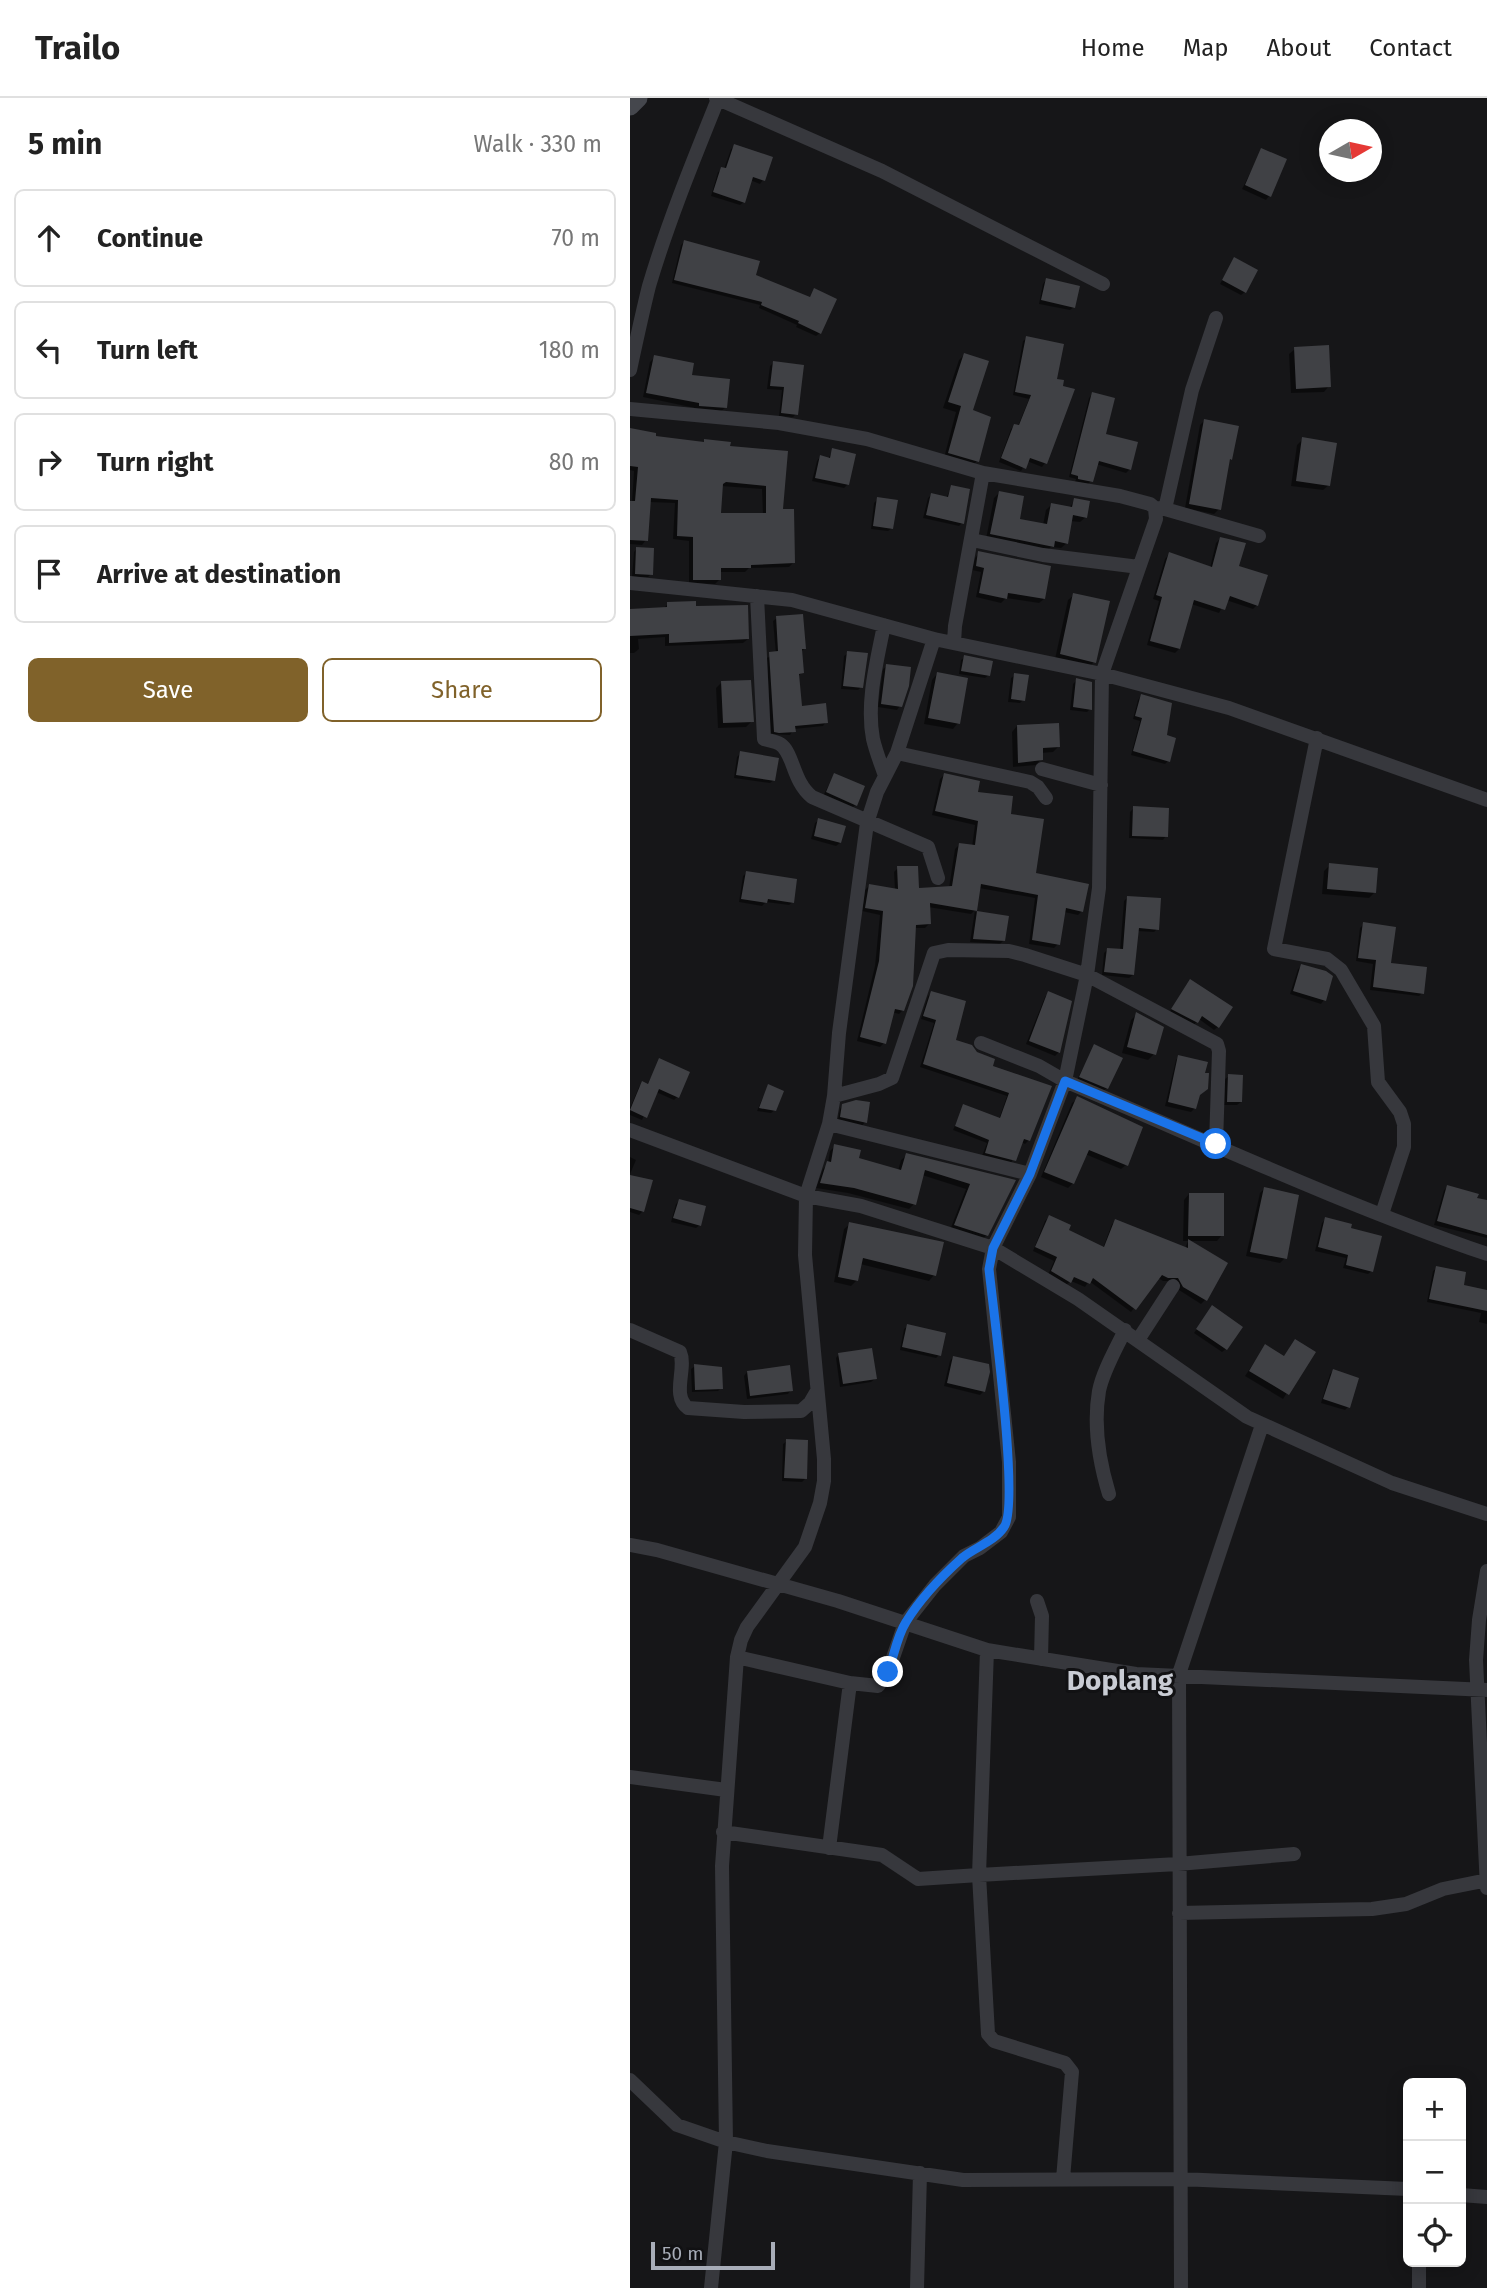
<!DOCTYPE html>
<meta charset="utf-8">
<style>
body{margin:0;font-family:"Fira Sans",sans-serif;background:#f2f2f2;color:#222}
.controls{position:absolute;right:21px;bottom:21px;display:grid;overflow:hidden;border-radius:10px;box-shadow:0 4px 18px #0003}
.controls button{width:63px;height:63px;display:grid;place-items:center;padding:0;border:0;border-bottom:2px solid #e0e0e0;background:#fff;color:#222;font:35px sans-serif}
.compass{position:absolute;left:689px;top:21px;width:63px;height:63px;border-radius:50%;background:#fff;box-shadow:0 4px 18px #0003;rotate:81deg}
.scale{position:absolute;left:21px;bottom:18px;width:124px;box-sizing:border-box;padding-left:7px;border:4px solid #a8adb8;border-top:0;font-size:19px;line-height:24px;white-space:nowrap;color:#a8adb8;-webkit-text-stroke:5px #111113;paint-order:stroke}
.stop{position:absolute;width:21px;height:21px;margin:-16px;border:5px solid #1a73e8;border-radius:50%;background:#fff}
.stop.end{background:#1a73e8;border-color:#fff;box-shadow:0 2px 7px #0008}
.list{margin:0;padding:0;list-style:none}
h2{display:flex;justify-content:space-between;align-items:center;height:91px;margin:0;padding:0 28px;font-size:30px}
h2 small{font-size:23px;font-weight:400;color:#767676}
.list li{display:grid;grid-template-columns:46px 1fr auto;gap:21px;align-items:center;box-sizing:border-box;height:98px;margin:0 14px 14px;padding:0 14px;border:2px solid #e0e0e0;border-radius:10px}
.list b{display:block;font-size:26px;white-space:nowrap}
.list em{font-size:23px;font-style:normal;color:#767676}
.actions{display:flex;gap:14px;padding:21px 28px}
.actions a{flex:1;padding:16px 0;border:2px solid #80622a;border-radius:10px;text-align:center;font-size:24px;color:#80622a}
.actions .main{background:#80622a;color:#fff}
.icon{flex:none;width:38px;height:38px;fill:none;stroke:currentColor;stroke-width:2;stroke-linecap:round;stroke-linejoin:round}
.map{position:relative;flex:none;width:857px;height:2190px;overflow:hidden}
header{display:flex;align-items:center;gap:42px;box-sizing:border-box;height:98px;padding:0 35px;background:#fff;border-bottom:2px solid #e0e0e0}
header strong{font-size:33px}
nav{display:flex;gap:38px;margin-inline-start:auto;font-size:24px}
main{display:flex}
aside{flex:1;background:#fff}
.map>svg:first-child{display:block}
</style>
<header>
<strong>Trailo</strong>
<nav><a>Home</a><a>Map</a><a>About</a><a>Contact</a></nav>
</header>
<main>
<aside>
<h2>5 min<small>Walk · 330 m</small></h2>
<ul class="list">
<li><svg class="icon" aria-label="ahead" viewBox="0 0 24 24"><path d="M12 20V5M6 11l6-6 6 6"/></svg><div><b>Continue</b></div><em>70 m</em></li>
<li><svg class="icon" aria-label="left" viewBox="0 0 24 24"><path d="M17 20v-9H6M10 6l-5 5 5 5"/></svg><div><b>Turn left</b></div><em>180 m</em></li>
<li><svg class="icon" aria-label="right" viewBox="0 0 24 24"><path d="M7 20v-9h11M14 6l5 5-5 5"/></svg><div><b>Turn right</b></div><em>80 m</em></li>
<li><svg class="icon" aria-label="arrive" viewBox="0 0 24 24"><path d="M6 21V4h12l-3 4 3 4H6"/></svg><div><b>Arrive at destination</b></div></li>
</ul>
<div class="actions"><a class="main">Save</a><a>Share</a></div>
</aside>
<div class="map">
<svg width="857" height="2190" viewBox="0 0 857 2190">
<rect width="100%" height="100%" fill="#161618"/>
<path fill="#0007" fill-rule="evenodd" d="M105,48L133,82L130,86L120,82L114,104L110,107L81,98L88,74L94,71L101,51Z
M632,52L639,98L636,102L612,91Z
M54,144L124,178L179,200L184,193L190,235L186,238L166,229L167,227L129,210L130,207L42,185L51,147Z
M604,161L615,194L611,197L590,186Z
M416,182L444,209L440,212L409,206L413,186Z
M397,240L431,289L443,292L415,365L412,369L397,363L391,373L369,364L381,331L385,327L388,328L399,301L383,297L393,243Z
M665,251L699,288L694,294L661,295L659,256Z
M334,257L347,363L342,368L314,360L326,314L313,310L329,262Z
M25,259L60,278L95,310L90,314L65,312V310L13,299L20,264Z
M143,265L166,316L163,319L149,318L152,292L137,291L140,268Z
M462,296L474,337L500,371L496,375L466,366L461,383L458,386L445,384L446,381L439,379L459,300Z
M574,323L601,361L598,364L589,411L584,416L555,410L570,327Z
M0,333L24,339L72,345L75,343L99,349L156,355L151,413L163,465L159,469L119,470L115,474H89L90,481L85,486L59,485V443L43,441L45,405L19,404L16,442L12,447L0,446V405H2L4,373L0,372ZM91,388L132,391L133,417H89Z
M673,341L699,387L693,392L661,388L667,347Z
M203,352L217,387L214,390L182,383L187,363L190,359L198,361Z
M322,389L332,425L329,428L293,420L298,400L301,397L316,400Z
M369,395L388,423L413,427L416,412L421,407L439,410L445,402L456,419L450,424L440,423L437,445L431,450L421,449L417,453L356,441L364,400Z
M248,401L262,430L258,433L241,431L244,405Z
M590,441L627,507L623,511L596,502L589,515L561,506L549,551L545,555L517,547L529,503L523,501L535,461L539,456L580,470L586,445Z
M7,450L21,476L18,479H2L4,454Z
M349,455L414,501L409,505L376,500L371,505L346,499L351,474L342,472L345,460Z
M444,497L464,564L458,570L425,561L438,502Z
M38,506L65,510L118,541L113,545L35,548V539L8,541L9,551L4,555H0V513L34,510Z
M147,520L174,551L170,555L172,574L168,579L171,610L196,624L193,628L164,631L160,637L141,636L137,560L146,556L143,523Z
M218,555L231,589L228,592L211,591L214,558Z
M335,559L359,577L355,580L329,576L331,562Z
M257,568L270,608L267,612L248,609L253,571Z
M307,576L328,625L323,631L294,626L302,582Z
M385,577L393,602L390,605L378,604L381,580Z
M447,582L460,611L457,614L440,612L443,586Z
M91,585L122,623L116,629L88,630L86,590Z
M511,598L535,638L538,663L535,666L501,657L510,623L503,621L508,602Z
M387,628L428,649L423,654L411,655V661L406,667L383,669L382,634Z
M111,655L144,682L140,685L104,680L107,659Z
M204,677L225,707L222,710L193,698Z
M314,677L379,718L404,777L452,813L448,817L434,814L428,846L424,850L399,846L405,800L349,790L345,814L377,819L374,842L370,846L340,844L345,812L341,816L298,809L299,826L295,830H284L273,912L269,916L262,914L254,945L250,949L227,943L245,868L250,817L232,813L235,792L239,788L265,792L264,774L268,770L288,792L319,790L325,751L329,747L342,749L345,727L302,717L310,681Z
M504,710L536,738L533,742L499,740L500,714Z
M189,722L210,745L206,748L181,741L185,725Z
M700,767L744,795L739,800L692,796L694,773Z
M116,775L163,804L159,807L136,804L132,808L109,804L113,778Z
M498,799L527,831L524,834L507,833L503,877L499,880L472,877L474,855L477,852L490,853L494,803Z
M734,826L759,866L792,895L789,898L740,892L743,866L726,863L730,830Z
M672,868L701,879L694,902L691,906L660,896L668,871Z
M557,886L588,929L584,932L569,921L563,928L539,915Z
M302,895L324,943L361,969L420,989L399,1042L395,1046L391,1044L381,1065L352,1058L357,1045L323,1032L334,1008L369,1021L377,998L290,969L304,925L291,921L298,898Z
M419,895L429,954L425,958L396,946L415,899Z
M507,916L524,956L518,962L492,955L501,922Z
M464,949L477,990L473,993L447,982Z
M549,959L568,998L565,1010L561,1014L535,1008L546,962Z
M30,962L47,999L44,1002L26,994L12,1022L0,1017V1010L9,989L13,985L17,987Z
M599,978L611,1004L607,1007H594L595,981Z
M138,988L145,1012L141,1015L127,1013Z
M447,1001L496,1067L491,1071L455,1056L443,1085L438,1090L411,1079L442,1005Z
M213,1007L235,1024L232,1028L208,1022L210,1011Z
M205,1048L227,1061L268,1073L271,1062L277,1057L383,1084L357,1137L351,1142L320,1132L336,1091L292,1077L284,1106L279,1111L218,1095L186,1090L193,1071L198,1066L200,1053Z
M0,1059L6,1062L0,1076Z
M0,1078L13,1113L9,1117L0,1114Z
M818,1089L845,1102L857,1103V1140L804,1127L814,1092Z
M634,1091L655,1160L650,1165L616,1158L630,1095Z
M559,1096L592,1137L587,1143H553L554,1102Z
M49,1103L70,1127L66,1130L41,1124L46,1106Z
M419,1119L437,1133L473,1150L482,1126L486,1123L555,1151L558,1143L575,1202L571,1206L549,1192L544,1183H533L528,1180L501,1214L459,1183L455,1189L441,1183L436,1187L418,1177L424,1163L403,1153L415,1123Z
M696,1121L742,1173L738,1176L713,1170L716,1160L685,1153L692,1125Z
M220,1126L304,1177L299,1183L230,1166L227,1182L221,1188L204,1184L214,1131Z
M807,1170L832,1189L857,1193V1226L849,1224L851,1215L797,1204L803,1173Z
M579,1213L596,1251L592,1254L564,1235Z
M278,1228L309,1257L306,1260L270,1252L274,1231Z
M665,1243L683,1254L653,1301L615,1278L635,1248L653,1260Z
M209,1256L245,1281L241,1284L210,1289L206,1260Z
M323,1259L354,1293L350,1297L314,1288L320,1263Z
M65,1268L91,1290L88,1293L62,1294L61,1271Z
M703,1273L718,1309L715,1312L691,1305L700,1276Z
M117,1274L161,1292L158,1296L117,1301L114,1278Z
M157,1343L176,1380L172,1384L152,1383L153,1346Z"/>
<path fill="#404145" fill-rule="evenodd" d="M104,46L143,59L135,83L123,79L115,105L83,94L91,69L96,70Z
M631,50L657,61L641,99L615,87Z
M54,142L130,163L126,177L180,199L184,190L207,201L191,236L168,225L169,223L131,207L132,204L44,182Z
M604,159L628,172L616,195L592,182Z
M416,180L450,188L445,210L411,202Z
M396,238L434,246L427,281L434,282L433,288L445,291L417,366L400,360L396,371L371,360L384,326L389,327L401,297L385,294Z
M699,247L701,289L666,291L664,249Z
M334,255L359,263L343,312L361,319L349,364L318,355L331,308L318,304Z
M24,257L64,265L62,277L100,281L97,310L69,308V305L16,295Z
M143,263L174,267L168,317L151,315L154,289L140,288Z
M462,294L485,300L476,336L508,344L501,372L469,363L463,384L448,381V378L441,376Z
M574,321L609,328L602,362L600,361L591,412L559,406Z
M0,330L26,335V338L74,344V341L101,344L100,348L158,353L153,411H164L165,465L121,467V470H91V482H63V439L47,438L48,402L21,400L18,443L0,442V403H5L8,369L0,368ZM96,384L136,388V415H91L93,386Z
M672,339L707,345L700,388L666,383Z
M202,350L226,356L219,387L185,380L190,357L200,360Z
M321,387L340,391L334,426L296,417L301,395L318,399Z
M369,393L394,398L390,421L417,426L421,405L442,409L444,400L460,403L457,420L443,417L438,446L425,443L424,449L360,436Z
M247,399L268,402L263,431L243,428Z
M590,439L616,445L609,468L638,477L628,508L600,498L595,512L564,502L550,551L520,543L532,499L526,497L539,454L582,469Z
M6,449L24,450L23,477L5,476Z
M348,453L421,468L415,501L378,495L377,501L349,495L354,470L346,468Z
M443,495L480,503L466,565L430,556Z
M66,503V508L118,507L119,541L39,545V536L0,538V511L37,509V504Z
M173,516L176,551H172L174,575L169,576L172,608L196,605L198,625L165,628L166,634L149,635L144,634L139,554L148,553L146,518Z
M217,553L238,555L233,590L213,588Z
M334,557L363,563L360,578L331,573Z
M256,566L281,569L279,588L272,609L251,606Z
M307,574L338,580L330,626L298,620Z
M384,575L399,577L395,603L381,601Z
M446,580L462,584V612L443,609Z
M121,582L124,624L93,625L91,583Z
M511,596L542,605L537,637L546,640L540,664L503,653L512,620L505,618Z
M429,625L430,649L413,650V662L388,665L387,627Z
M110,653L149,660L145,683L106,677Z
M204,675L235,688L227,708L196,694Z
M314,675L350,683L348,694L383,698L381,716L414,721L406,775L459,786L453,814L436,810L430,847L402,842L408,797L351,786L347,813L300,805L301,826L286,827L283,888L274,913L265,911L256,946L230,939L249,863L253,813L235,810L239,786L268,791L267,768H288L289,790L322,788L329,745L345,747L348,723L305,713Z
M503,708L539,710L538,739L502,738Z
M188,720L216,728L211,745L184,738Z
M699,765L748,770L746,795L697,791Z
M116,773L167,781L164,805L138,801L137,805L111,801Z
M497,798L531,800L529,832L509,830L504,877L474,874L477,850L493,851Z
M347,813L379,818L375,843L343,841Z
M733,824L766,829L761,865L797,869L794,896L743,889L746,862L728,860Z
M671,866L696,873L703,878L696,903L663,893Z
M560,881L603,909L589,930L572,918L568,925L541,911Z
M301,893L336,903L326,942L342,947L347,954L365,961L363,968L422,988L400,1043L394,1041L386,1063L355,1055L359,1042L325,1028L333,1006L370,1020L379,995L293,966L306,922L293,918Z
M418,893L442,903L430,955L399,943Z
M506,914L534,929L526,957L497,949Z
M464,946L493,960L478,991L449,979Z
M548,957L578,964L575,975H579L578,991L570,997L566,1011L538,1004Z
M29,960L60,974L49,1000L29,991L17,1020L0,1012L12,983L18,986Z
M598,976L613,977L612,1004H597Z
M138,986L154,993L146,1013L129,1010Z
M447,998L513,1029L498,1068L459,1052L444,1086L414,1074Z
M226,1002L240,1004L237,1025L210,1019L212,1006Z
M204,1046L231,1052L229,1060L271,1072L276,1055L386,1082L358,1138L324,1127L340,1086L295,1072L286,1107L224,1090L190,1085L197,1063L201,1064Z
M0,1077L23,1082L14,1114L0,1110Z
M817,1087L849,1096L847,1100L857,1102V1137L807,1123Z
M634,1089L669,1097L657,1161L620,1154Z
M559,1095H594V1138H558Z
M49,1101L76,1108L71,1128L43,1120Z
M419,1117L441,1127L439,1132L474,1149L485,1121L558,1150V1141L598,1165L577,1203L553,1189L548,1180H538L532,1177L506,1212L463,1180L460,1186L444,1179L441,1185L421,1173L427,1159L405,1149Z
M695,1119L722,1126L721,1130L752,1138L743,1174L716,1167L718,1157L688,1149Z
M219,1124L314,1144L306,1178L233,1160L228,1183L208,1179Z
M806,1168L836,1174L834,1187L857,1192V1213L799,1201Z
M582,1207L613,1229L597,1252L566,1231Z
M277,1226L316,1235L311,1258L272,1249Z
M665,1241L686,1254L659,1297L619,1273L635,1246L654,1258Z
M242,1250L247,1281L213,1286L208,1255Z
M323,1258L359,1266L360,1274L355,1294L317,1285Z
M64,1266L92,1269L93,1291L65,1292Z
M160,1267L163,1293L120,1298L117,1273Z
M703,1271L729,1280L720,1310L693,1301Z
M156,1341L178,1342L177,1381L154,1380Z"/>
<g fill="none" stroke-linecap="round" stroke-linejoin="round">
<path stroke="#37383d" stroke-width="14" d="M86,0L252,73L473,186
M0,272C6,244 12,216 19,188C38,124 63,63 88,1
M0,311L149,325L237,341L353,375L490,398L520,406L525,410L526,421L472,576L469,790L457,877L435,983L400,1076L363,1150L359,1171L379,1364V1419L371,1434L350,1450L334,1458L305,1487L275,1525L258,1574L248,1588L220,1585L107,1559L92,1768L96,2044L81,2190
M526,410L535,411L629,438
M535,411L562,292L586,220
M342,442L413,457L509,469
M0,485L162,502L304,541L472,576L599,610L857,702
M127,498L134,641C140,643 145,643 150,646C164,655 162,683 182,699L298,749L308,780
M254,527C247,563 236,604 243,641C246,654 251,666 255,678
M324,545L325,528L353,375
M687,640L644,851L697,861L711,872L744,928L748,984L770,1014L774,1026V1049L752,1116
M267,655L400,684L408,689L416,700
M412,671L471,687
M351,945L409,968L435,983C575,1042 714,1107 857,1156
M204,998L249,986L262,980L304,855L318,852L379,853L395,857L457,877L587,946L589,953L586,1046
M199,1026L400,1076
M0,1032L176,1098L231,1108L363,1150L448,1201L617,1319L762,1385L857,1416
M0,1232L50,1254C57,1270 41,1298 58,1310L114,1314L171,1313L180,1305L187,1293
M508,1242L543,1188
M479,1396C469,1363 463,1328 469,1293C473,1273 486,1251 495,1232
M0,1447L27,1452L208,1503L357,1552L506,1576L857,1592
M857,1473L849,1522L846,1562L857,1790
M407,1503L412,1518L411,1561
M357,1552L349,1777L548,1766L664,1756
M107,1559L111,1542L117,1529L175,1449L190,1405L194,1383V1361L175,1157L176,1098L199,1026L204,998L209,935L237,725L247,694L267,655L304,541
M0,1679L96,1692
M93,1734L252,1757L288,1781L349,1777L358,1936L364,1943L435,1965L442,1974L433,2081
M199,1750L220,1585
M549,1815L742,1811L776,1806L813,1791L857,1782
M0,1982L47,2027L96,2044L137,2053L333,2082L550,2081L778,2091
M831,2097L857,2099
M789,2164V2190
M287,2190L290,2075
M551,2190L549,1576L632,1327"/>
<path stroke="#45474d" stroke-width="19" d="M0,8L8,0"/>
</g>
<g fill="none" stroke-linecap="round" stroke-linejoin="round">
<path stroke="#1a73e8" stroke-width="9" d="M258,1574C264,1558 267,1538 276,1524C290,1501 312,1478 332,1460C345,1449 364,1444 374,1429C390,1408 363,1210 359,1171L363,1150L400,1076L435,983L586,1046"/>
</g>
<g text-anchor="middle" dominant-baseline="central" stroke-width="6" stroke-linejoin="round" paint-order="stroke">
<g font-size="28" font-weight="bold" fill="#c9ccd4" stroke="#111113">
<text x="490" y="1582">Doplang</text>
</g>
</g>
</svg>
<div class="controls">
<button>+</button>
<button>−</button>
<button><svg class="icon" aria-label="locate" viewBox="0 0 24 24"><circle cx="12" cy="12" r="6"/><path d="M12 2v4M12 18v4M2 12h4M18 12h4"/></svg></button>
</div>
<svg class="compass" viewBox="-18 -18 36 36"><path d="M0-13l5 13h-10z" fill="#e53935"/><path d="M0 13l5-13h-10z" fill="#767676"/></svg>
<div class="scale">50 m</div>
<div class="stop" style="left:586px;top:1046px"></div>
<div class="stop end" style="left:258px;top:1574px"></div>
</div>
</main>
